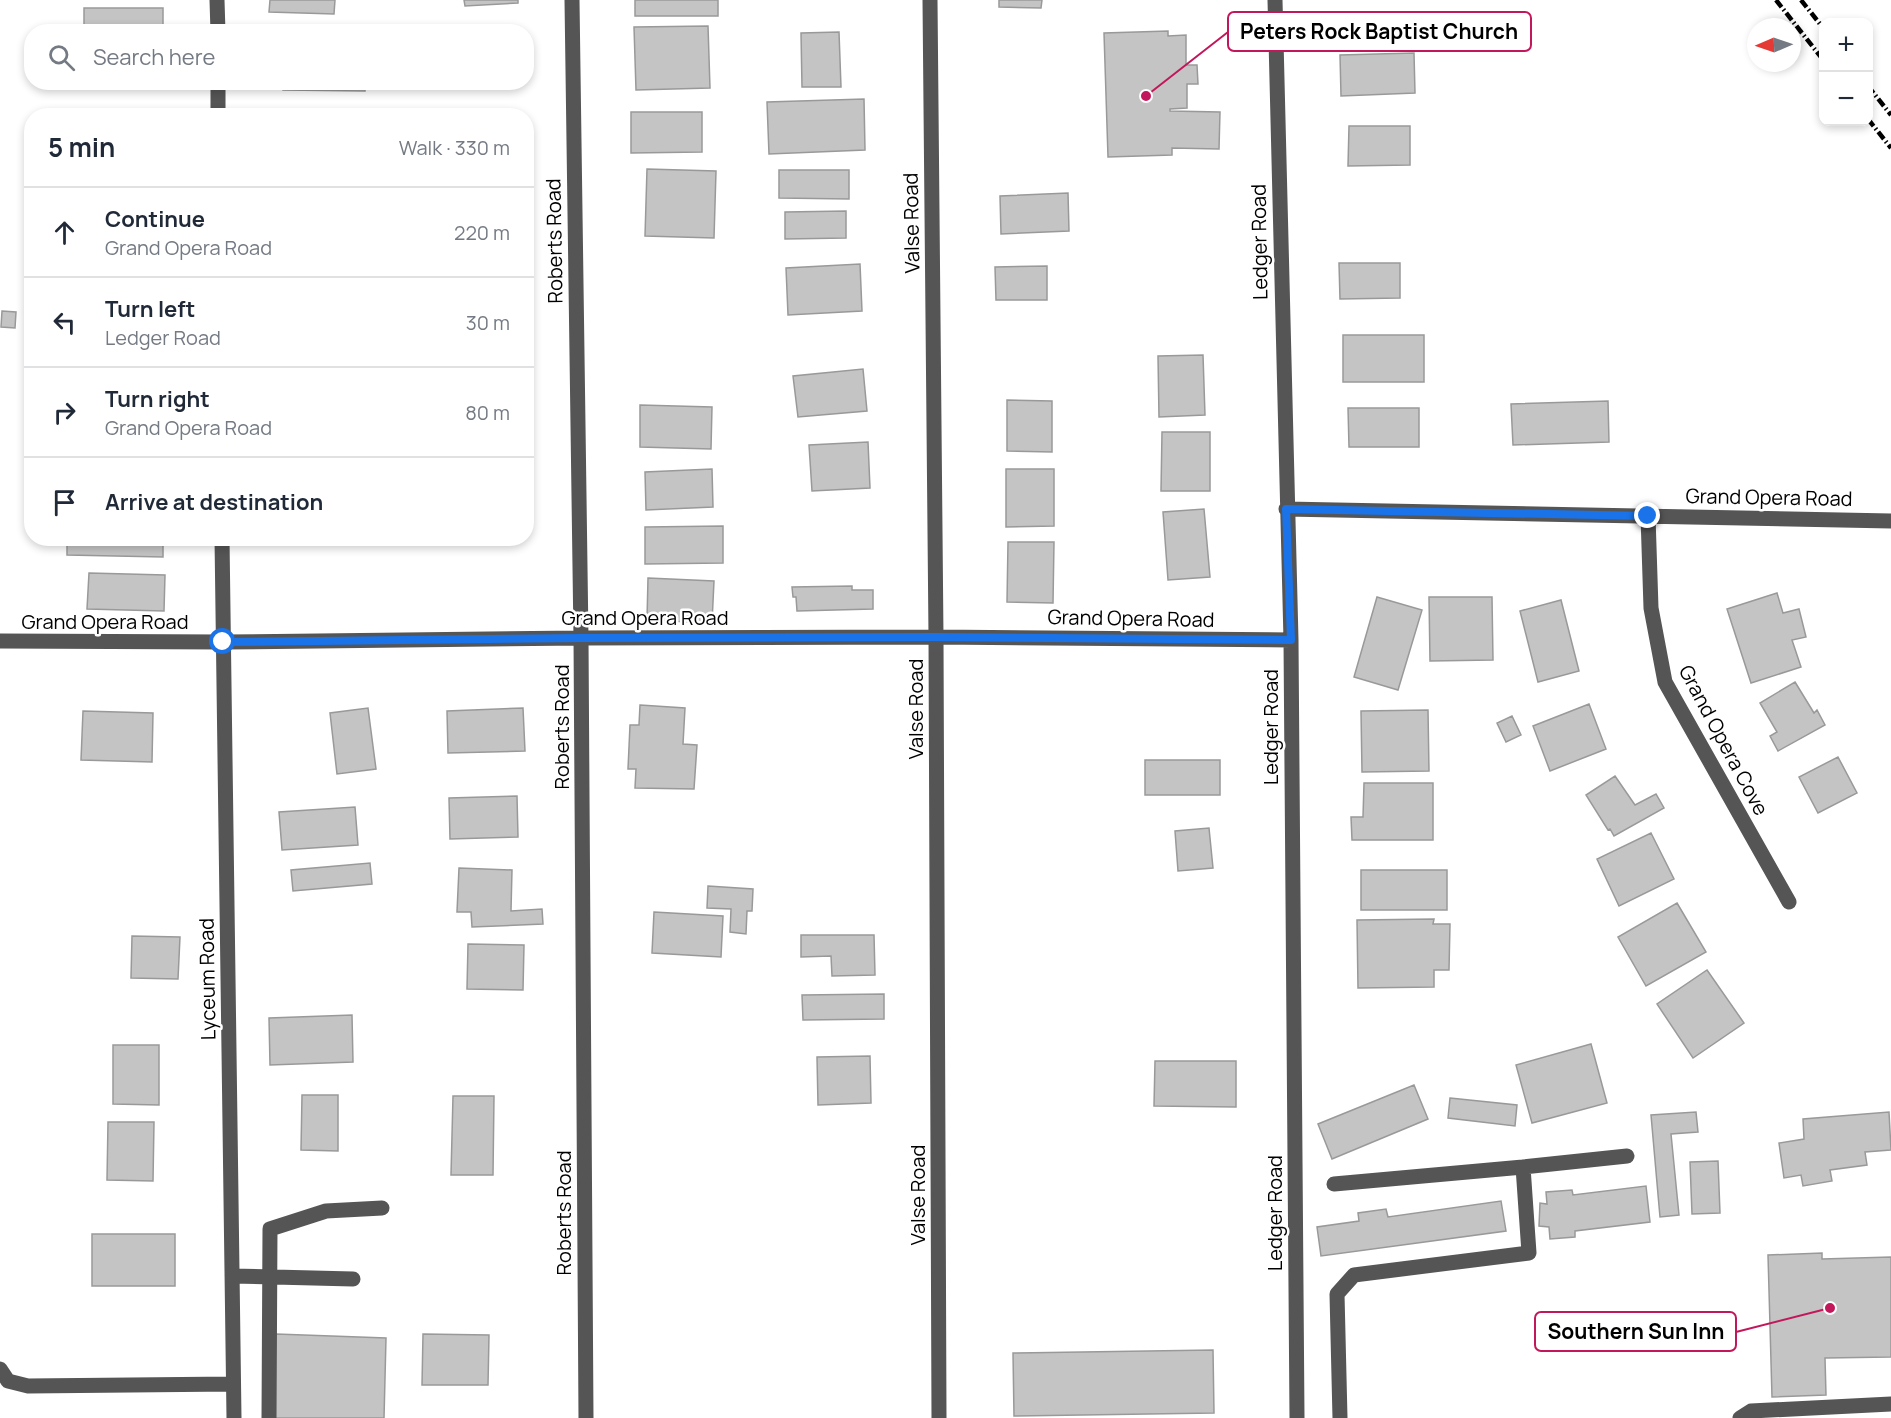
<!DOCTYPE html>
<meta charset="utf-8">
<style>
body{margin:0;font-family:Manrope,sans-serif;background:#f6f6f7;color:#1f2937}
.controls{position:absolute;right:18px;top:18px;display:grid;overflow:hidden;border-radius:12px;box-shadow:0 3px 9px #0003}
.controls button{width:54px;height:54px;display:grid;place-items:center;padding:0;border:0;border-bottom:2px solid #e0e1e3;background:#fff;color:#1f2937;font:30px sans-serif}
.compass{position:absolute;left:1747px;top:18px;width:54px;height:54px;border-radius:50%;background:#fff;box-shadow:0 3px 9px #0003;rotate:268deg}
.stop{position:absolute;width:18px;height:18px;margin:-14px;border:4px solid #1a73e8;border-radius:50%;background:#fff}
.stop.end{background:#1a73e8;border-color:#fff;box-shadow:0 2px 6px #0008}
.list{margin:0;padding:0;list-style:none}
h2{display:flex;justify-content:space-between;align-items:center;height:78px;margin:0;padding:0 24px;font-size:26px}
h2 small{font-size:20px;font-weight:400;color:#747a83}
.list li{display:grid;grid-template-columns:39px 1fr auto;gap:18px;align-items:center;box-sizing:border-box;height:90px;padding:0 24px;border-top:2px solid #e0e1e3}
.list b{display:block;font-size:22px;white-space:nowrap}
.list p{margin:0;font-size:20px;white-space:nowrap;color:#747a83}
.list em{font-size:20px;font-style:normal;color:#747a83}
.icon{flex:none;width:33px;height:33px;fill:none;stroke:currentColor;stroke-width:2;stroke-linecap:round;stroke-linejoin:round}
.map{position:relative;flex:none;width:1891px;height:1418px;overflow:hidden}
.search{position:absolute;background:#fff;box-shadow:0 3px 9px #0003;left:24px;top:24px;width:510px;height:66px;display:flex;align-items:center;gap:15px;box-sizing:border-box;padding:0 21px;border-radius:24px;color:#747a83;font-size:22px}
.panel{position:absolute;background:#fff;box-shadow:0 3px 9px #0003;left:24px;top:108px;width:510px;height:438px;border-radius:24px}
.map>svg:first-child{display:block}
</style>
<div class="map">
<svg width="1891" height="1418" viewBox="0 0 1891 1418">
<rect width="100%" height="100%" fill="#fff"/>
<path fill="#c4c4c4" stroke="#999" stroke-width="1.5" d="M270,0H335L334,14L269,12Z
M464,0H518V3L465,6Z
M635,0H718V16H635Z
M999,0H1042L1041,8L999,7Z
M84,8H163V32H84Z
M708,26L710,88L636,90L634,27Z
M1168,31V36L1186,35V65H1197L1198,84H1187V108L1170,109V111L1220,112L1219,149L1172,148V155L1108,157L1104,33Z
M839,32L841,87H802L801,33Z
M1414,53L1415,93L1341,96L1340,55Z
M283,82H365V91L283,90Z
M864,99L865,150L769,154L767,102Z
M631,112H702V152L631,153Z
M1349,126H1410V165L1348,166Z
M647,169L716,171L714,238L645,236Z
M779,170H849V199L779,198Z
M1068,193L1069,231L1001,234L1000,196Z
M846,211V238L785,239V212Z
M1339,263H1400V298L1340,299Z
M860,264L862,311L788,315L786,268Z
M1047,266V300H996L995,267Z
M2,311L16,312L15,328L1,327Z
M1343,335H1424V382H1343Z
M1203,355L1205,415L1159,417L1158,356Z
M863,369L867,411L798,417L793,376Z
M1007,400L1052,401V452L1007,451Z
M1608,401L1609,442L1513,445L1511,404Z
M640,405L712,407L711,449L640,447Z
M1348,408H1419V447H1349Z
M1162,432H1210V491H1161Z
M868,442L870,488L812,491L809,445Z
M712,469L713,507L646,510L645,472Z
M1006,469H1054V526L1006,527Z
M1204,509L1210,577L1168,580L1163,512Z
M723,526V563L645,564V527Z
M67,538H163V557L67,555Z
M1008,542H1054L1053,603L1007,602Z
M89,573L165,575L164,611L87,609Z
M648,578L714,581L712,623L647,620Z
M852,586V590H873V609L797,611L796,597H793L792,587Z
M1777,593L1783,613L1799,609L1806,637L1792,640L1801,667L1751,683L1727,609Z
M1377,597L1422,610L1398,690L1354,677Z
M1429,597H1492L1493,660L1430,661Z
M1561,600L1579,671L1538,682L1520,611Z
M1795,682L1814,713L1817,710L1825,725L1778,751L1770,736L1777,732L1760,703Z
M1589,704L1606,749L1550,771L1533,726Z
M640,705L685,708L683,744L697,745L694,789L635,788L636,769H628L630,725H639Z
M368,708L376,769L337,774L330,713Z
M523,708L525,751L448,753L447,711Z
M1428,710L1429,771L1362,772L1361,711Z
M83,711L153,713L152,762L81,760Z
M1512,716L1521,735L1506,742L1497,723Z
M1838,757L1857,793L1818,813L1799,777Z
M1145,760H1220V795H1145Z
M1615,776L1635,805L1656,794L1664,808L1614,836L1610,829L1608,830L1586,795Z
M1364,783H1433V840H1352L1351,817H1363Z
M517,796L518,837L450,839L449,798Z
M355,807L358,845L282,850L279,812Z
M1209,828L1213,868L1178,871L1175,831Z
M1651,833L1674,879L1619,906L1597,859Z
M370,863L372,884L293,891L291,870Z
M459,868L512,870L511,911L542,909L543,924L472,927L471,912H457Z
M1361,870H1447V910H1361Z
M708,886L753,889L752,911H747L746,934L730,932L731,909L707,908Z
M1677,903L1706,952L1646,986L1618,937Z
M654,912L723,916L721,957L652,953Z
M1434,919L1433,924H1450L1449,970H1434V987L1358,988L1357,920Z
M801,935H874L875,975L832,976L831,956L801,957Z
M132,936L180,937L178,979L131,978Z
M468,944L524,945L523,990L467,989Z
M1707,970L1744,1023L1693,1058L1657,1004Z
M884,994V1019L803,1020L802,995Z
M352,1015L353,1062L270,1065L269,1018Z
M1591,1044L1607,1103L1532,1123L1516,1065Z
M113,1045H159V1105L113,1104Z
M870,1056L871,1103L818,1105L817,1057Z
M1155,1061H1236V1107L1154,1106Z
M1414,1085L1428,1119L1332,1159L1318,1124Z
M302,1095H338V1151L301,1150Z
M453,1096H494L493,1175H451Z
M1450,1098L1517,1105L1515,1126L1448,1118Z
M1696,1112L1698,1132L1671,1134L1679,1215L1660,1217L1651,1115Z
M1889,1112L1891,1150L1865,1152L1867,1165L1830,1170L1832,1181L1803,1186L1801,1175L1784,1178L1779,1143L1804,1139L1803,1119Z
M108,1122H154L153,1181L107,1180Z
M1718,1161L1720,1213L1692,1214L1690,1162Z
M1646,1186L1650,1222L1575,1231V1237L1550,1239L1549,1227L1539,1226L1540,1203L1547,1204L1546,1192L1572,1190L1573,1195Z
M1501,1201L1506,1231L1321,1256L1317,1227L1359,1221L1358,1213L1386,1209L1388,1217Z
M92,1234H175V1286H92Z
M1822,1253V1259L1891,1257V1357L1825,1358L1826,1395L1772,1397L1768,1255Z
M276,1334L386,1338L384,1418H273Z
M423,1334L489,1335L488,1385H422Z
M1213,1350L1214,1413L1014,1416L1013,1353Z"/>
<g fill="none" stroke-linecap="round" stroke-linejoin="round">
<path stroke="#555" stroke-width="15" d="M217,0L218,32
M572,0L581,638L586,1418
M930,0L936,637L939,1418
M1275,0L1291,640L1297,1418
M218,82V116
M1286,509L1891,521
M1648,516L1651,608L1665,682L1789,902
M222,538L234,1418
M0,641L223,642L581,638L936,637L1291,640
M1334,1184L1523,1167
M232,1276L353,1279
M0,1369L8,1381L28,1386L233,1384
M269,1418L270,1229L326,1211L382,1208
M1340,1418L1337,1294L1354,1275L1529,1253L1523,1167L1627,1156
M1740,1418L1751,1411L1891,1404"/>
<path stroke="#000" stroke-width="4.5" stroke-dasharray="9 3 1.5 3" stroke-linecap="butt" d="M1776,0L1824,61
M1801,0L1824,29
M1868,86L1891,115
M1868,119L1891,148"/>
</g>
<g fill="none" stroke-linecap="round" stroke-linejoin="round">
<path stroke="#1a73e8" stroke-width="8" d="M223,642L582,638L936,637L1291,640L1286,509L1648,516"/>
</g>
<g text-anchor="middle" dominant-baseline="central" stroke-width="5" stroke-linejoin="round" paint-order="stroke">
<g font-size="20" fill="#000" stroke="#fff">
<text transform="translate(911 223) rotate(-91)">Valse Road</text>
<text transform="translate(554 241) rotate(-91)">Roberts Road</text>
<text transform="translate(1259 242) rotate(-91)">Ledger Road</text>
<text transform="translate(1769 497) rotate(1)">Grand Opera Road</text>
<text x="645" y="617">Grand Opera Road</text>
<text transform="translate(1131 618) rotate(1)">Grand Opera Road</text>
<text x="105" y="621">Grand Opera Road</text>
<text transform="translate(915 709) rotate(-90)">Valse Road</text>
<text transform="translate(561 727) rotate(-90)">Roberts Road</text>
<text transform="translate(1270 727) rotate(-90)">Ledger Road</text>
<text transform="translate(1724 740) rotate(62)">Grand Opera Cove</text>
<text transform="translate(207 979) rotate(-91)">Lyceum Road</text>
<text transform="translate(917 1195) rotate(-90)">Valse Road</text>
<text transform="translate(563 1213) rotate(-90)">Roberts Road</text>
<text transform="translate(1274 1213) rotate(-90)">Ledger Road</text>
</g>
</g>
<path fill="none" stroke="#c2185b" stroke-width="2" d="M1146 96L1228 32M1830 1308L1736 1332"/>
<g fill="#c2185b" stroke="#fff" stroke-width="2">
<circle cx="1146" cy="96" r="6"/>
<circle cx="1830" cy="1308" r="6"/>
</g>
<g fill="#fff" stroke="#c2185b" stroke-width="2">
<rect x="1228" y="12" width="303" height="39" rx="6"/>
<rect x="1535" y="1312" width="201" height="39" rx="6"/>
</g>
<g font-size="21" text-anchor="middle" font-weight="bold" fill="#000">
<text x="1379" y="39">Peters Rock Baptist Church</text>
<text x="1636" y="1339">Southern Sun Inn</text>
</g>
</svg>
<div class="controls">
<button>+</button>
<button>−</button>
</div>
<svg class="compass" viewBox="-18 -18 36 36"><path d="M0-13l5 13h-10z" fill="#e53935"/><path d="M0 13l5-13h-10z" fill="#747a83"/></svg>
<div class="stop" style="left:223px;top:642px"></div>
<div class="stop end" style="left:1648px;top:516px"></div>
<div class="search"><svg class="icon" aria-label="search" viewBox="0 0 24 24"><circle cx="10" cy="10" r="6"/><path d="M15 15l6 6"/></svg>Search here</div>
<section class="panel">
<h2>5 min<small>Walk · 330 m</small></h2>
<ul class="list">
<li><svg class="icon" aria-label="ahead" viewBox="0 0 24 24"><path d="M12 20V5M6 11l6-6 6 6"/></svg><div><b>Continue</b><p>Grand Opera Road</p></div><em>220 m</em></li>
<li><svg class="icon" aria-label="left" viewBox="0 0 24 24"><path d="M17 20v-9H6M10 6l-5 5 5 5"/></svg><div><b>Turn left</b><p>Ledger Road</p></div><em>30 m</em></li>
<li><svg class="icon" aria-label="right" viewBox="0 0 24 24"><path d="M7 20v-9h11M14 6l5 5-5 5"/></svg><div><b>Turn right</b><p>Grand Opera Road</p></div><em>80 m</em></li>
<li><svg class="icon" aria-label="arrive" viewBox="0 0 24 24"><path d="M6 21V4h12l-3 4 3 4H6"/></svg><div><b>Arrive at destination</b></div></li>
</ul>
</section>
</div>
